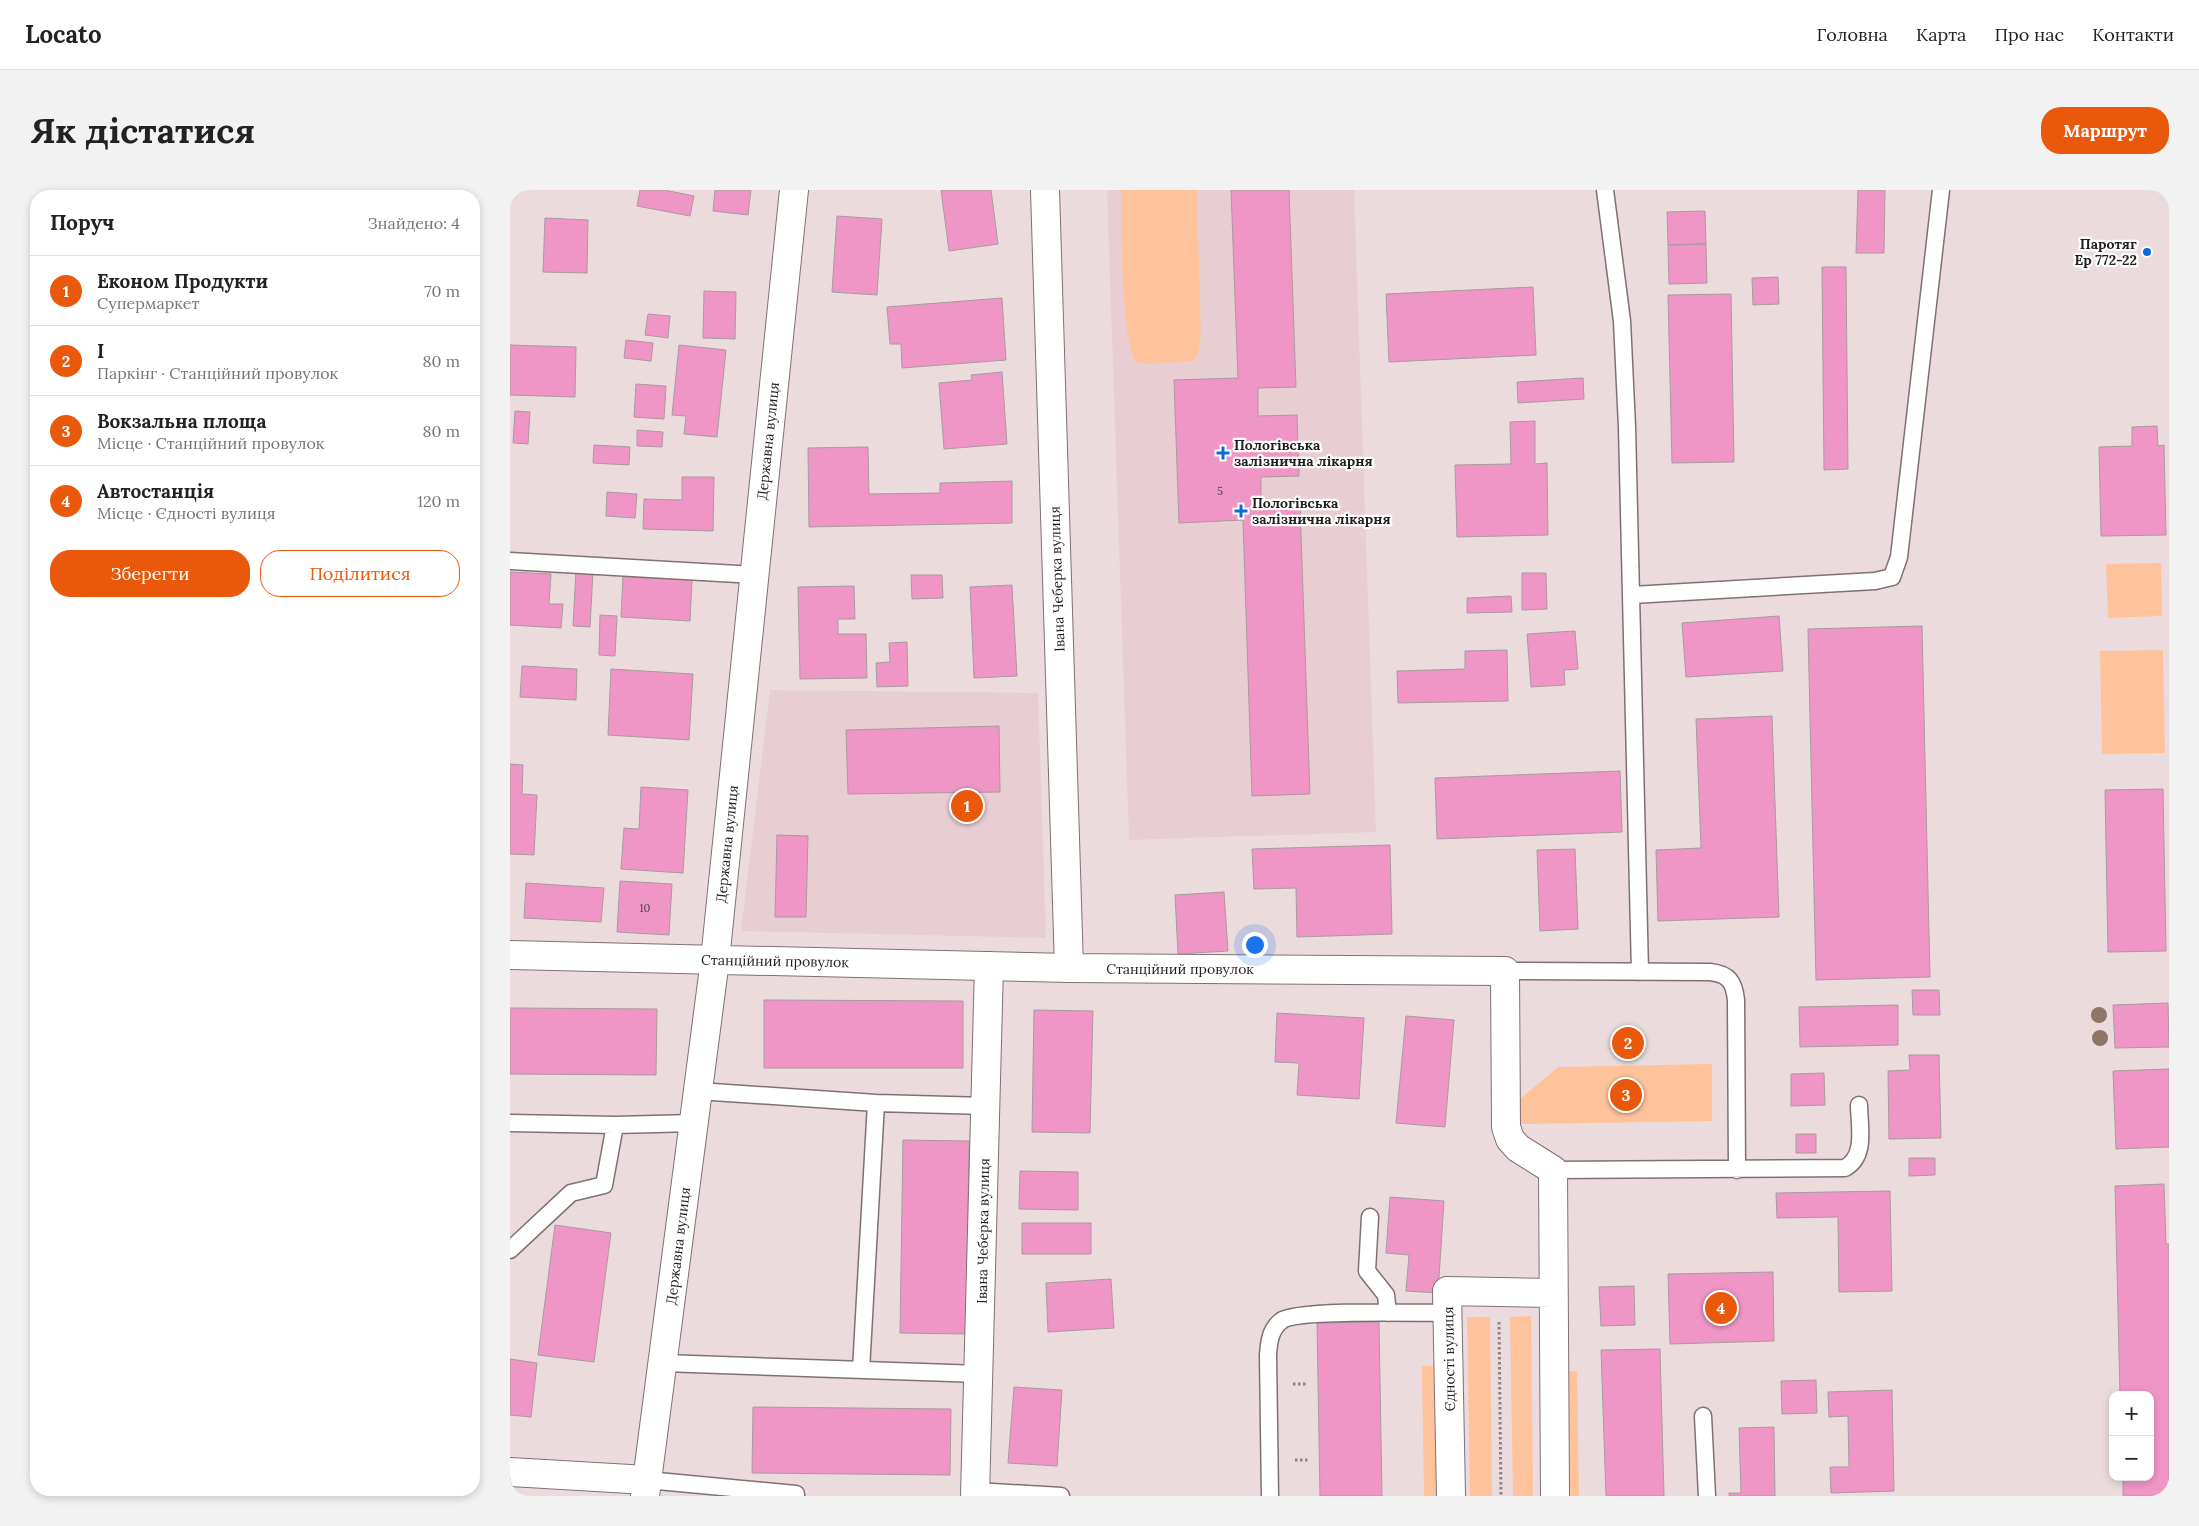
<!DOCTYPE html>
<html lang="uk">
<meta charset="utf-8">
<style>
body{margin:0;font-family:Lora,serif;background:#f2f2f2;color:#222}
.controls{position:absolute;right:15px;bottom:15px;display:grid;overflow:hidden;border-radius:10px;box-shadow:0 2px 8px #0003}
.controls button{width:45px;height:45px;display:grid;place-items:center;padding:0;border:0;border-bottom:1px solid #e0e0e0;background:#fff;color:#222;font:25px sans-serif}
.you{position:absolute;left:744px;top:754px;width:18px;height:18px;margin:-12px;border:4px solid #fff;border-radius:50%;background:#1a73e8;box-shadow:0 0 0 8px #1a73e833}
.badge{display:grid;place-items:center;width:32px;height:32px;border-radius:50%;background:#ea580c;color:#fff;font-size:16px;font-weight:700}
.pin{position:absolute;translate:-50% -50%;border:2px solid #fff;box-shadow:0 1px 5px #0006}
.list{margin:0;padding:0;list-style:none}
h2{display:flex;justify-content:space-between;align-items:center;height:65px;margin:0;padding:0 20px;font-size:21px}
h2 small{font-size:16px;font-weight:400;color:#767676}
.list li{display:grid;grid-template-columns:32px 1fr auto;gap:15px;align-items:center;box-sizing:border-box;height:70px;padding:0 20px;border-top:1px solid #e0e0e0}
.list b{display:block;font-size:19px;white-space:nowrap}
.list p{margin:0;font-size:16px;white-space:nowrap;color:#767676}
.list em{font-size:16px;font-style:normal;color:#767676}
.actions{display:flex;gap:10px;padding:15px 20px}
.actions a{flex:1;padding:11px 0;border:1px solid #ea580c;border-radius:20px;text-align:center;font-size:18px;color:#ea580c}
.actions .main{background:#ea580c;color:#fff}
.map{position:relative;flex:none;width:1659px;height:1306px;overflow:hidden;border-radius:20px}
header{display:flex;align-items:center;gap:30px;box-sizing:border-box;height:70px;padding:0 25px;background:#fff;border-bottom:1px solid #e0e0e0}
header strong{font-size:24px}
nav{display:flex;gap:28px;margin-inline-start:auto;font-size:18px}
.intro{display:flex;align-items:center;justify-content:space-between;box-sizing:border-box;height:120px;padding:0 30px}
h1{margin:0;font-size:35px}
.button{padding:12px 22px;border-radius:20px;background:#ea580c;color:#fff;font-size:18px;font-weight:700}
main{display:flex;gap:30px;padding:0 30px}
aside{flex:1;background:#fff;border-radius:20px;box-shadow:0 2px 8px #0003}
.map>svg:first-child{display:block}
</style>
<header>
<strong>Locato</strong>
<nav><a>Головна</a><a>Карта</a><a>Про нас</a><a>Контакти</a></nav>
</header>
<div class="intro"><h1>Як дістатися</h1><a class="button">Маршрут</a></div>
<main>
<aside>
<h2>Поруч<small>Знайдено: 4</small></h2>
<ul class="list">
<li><span class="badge">1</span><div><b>Економ Продукти</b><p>Супермаркет</p></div><em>70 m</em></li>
<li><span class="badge">2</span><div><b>І</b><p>Паркінг · Станційний провулок</p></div><em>80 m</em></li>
<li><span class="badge">3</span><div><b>Вокзальна площа</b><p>Місце · Станційний провулок</p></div><em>80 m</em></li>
<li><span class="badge">4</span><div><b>Автостанція</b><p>Місце · Єдності вулиця</p></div><em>120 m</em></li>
</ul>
<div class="actions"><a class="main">Зберегти</a><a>Поділитися</a></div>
</aside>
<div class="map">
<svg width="1659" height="1306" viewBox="0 0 1659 1306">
<rect width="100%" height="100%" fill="#ecdbdd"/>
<path fill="#e8ced2" d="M597,0H844L866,642L619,650Z
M260,500L528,503L536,748L231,741Z"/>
<path fill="#ffc39b" d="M611,0H687L691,147L687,166L683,171L635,174L627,172C610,155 612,30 611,0Z
M1651,373L1652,426L1598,428L1596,374Z
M1653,460L1655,563L1592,564L1590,461Z
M1202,874V931L1009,934V910L1048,877Z
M1021,1126L1023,1306H1003L1000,1127Z
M957,1127H980L982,1306H960Z
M912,1176H925L927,1306H914Z
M1054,1181H1067L1069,1306H1056Z"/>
<path fill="#f096c7" stroke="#a89aa1" d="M130,0H154L184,6L180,26L127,16Z
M205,0H241L238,25L203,21Z
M431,0H481L488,54L439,61Z
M721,0H779L786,197L748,198V226L787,225L789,286L751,287V316L790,315L800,604L742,606L733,330L669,333L664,190L728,188Z
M1348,0H1375L1374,63H1346Z
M1195,21L1196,54L1158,55L1157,22Z
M327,26L372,29L367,105L322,102Z
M35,28L78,30L77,83L33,82Z
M1196,54L1197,93L1159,94L1158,55Z
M1312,77H1336L1338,279L1314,280Z
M1268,87L1269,114L1243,115L1242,88Z
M1023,97L1026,165L879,172L876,104Z
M194,101L226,102L225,149L193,148Z
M1221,104L1224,272L1162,273L1158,105Z
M492,108L496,170L392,178L391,154H380L377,117Z
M138,124L160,126L158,148L135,145Z
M116,150L143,153L141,171L114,168Z
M0,155L66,157L65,207L0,205Z
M169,155L216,160L207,247L174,244L176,226L162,225Z
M492,182L497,254L434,259L429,193L462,190L461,185Z
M1073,188L1074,209L1008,213L1007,192Z
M126,194L156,196L154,229L124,227Z
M5,221L20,222L18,254L3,253Z
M1025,231V274L1037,273L1038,345L947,347L945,275L1001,274L1000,232Z
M1647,236L1648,256L1654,255L1656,345L1591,346L1589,257L1622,256V237Z
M127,240L153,242L152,257L127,256Z
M84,255L120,257L119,275L83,273Z
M358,257L359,304L430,303V293L502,291V333L299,337L298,258Z
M172,287H204L203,341L133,339L134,309L172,310Z
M97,302L127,304L125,328L96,326Z
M66,380L83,381L80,437L63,436Z
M0,382L41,384L39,414H53L51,438L0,435Z
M1012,383H1036L1037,419L1012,420Z
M401,385H432L433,408L402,409Z
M113,386L182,390L180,431L111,427Z
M502,395L507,486L464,488L460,397Z
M344,396L345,429H328V444H356L357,488L290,489L288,397Z
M1001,406L1002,422L957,423V408Z
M90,425L107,426L105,466L89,465Z
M1269,426L1273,481L1176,487L1172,433Z
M1412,436L1420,787L1306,790L1298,439Z
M1065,441L1068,479L1054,480L1055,495L1021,497L1017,444Z
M397,452L398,496L367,497L366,473L380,472L379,453Z
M997,460L998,511L888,513L887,481L955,479V461Z
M12,476L67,479L66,510L10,507Z
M101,479L183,484L179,550L98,545Z
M1262,526L1269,727L1148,731L1146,660L1191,658L1186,529Z
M489,536L490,602L338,604L336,540Z
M0,574L13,575L12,604L27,605L24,665L0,664Z
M1110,581L1112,642L927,649L925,588Z
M131,597L178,600L173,683L111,679L114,638L129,639Z
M1653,599L1656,761L1598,762L1595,600Z
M267,645L298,646L296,727H265Z
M880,655L882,744L787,747L786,698L744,699L742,659Z
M1065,659L1068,739L1030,741L1027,660Z
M110,691L162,694L159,745L107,742Z
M16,693L94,698L91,732L14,728Z
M714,702L718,761L668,764L665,705Z
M1402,800H1429L1430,825H1403Z
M254,810L453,811V878H254Z
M1658,813L1659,857L1605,858L1603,815Z
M1388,815V855L1290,857L1289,817Z
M0,818L147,819L146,885L0,884Z
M524,820L583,821L580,943L522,942Z
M767,823L854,828L849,909L787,905L789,873L765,872Z
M896,826L944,830L935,937L886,933Z
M1399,865H1429L1431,948L1379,949L1378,881L1400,880Z
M1659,879V957L1606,959L1603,881Z
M1314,883L1315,915L1281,916V884Z
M1286,944H1306V963H1286Z
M393,950L459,951L456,1144L390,1143Z
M1399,968H1425V985L1399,986Z
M510,981L568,982V1020L509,1019Z
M1654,994L1656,1054H1659V1306H1613V1287H1640V1205H1610L1605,996Z
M1380,1001L1382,1101L1329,1102L1328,1027L1267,1028L1266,1003Z
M880,1007L934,1011L928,1103L896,1101L899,1065L876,1063Z
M512,1033H581V1064H512Z
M45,1035L101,1043L84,1172L28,1165Z
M1263,1082L1264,1151L1160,1154L1158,1084Z
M601,1089L604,1138L538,1142L536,1093Z
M1124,1096L1125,1135L1091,1136L1089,1097Z
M869,1132L872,1306H810L807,1133Z
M1150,1159L1154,1306H1096L1091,1160Z
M0,1169L27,1173L21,1227L0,1225Z
M1306,1190L1307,1223L1272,1224L1271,1191Z
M504,1197L552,1200L547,1276L498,1273Z
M1382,1200L1384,1301L1321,1303L1320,1277H1339L1338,1226L1319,1227L1318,1202Z
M243,1217L441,1219L440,1285L242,1283Z
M1264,1237L1265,1306H1219V1303H1231L1229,1238Z"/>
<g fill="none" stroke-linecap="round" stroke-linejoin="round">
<g stroke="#7f7173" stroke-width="19">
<path id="lane" d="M1095,0L1112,131L1117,237L1130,782
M0,371L245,385
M1122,405L1365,391L1382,387L1389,367L1431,0
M995,781L1200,782C1219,784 1224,792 1226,810L1227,980
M188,901L366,913L351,1180
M366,913L476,916
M0,933L105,935L184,933
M1043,980L1335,978C1357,966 1349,935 1349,915
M860,1027L857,1081L876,1105L878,1123
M0,1060L61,1003L94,995L105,935
M153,1173L470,1184
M1193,1226L1197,1306
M137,1290L286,1304V1306
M465,1301L551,1306
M760,1306L758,1165C759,1152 760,1140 771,1131C785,1119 912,1123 938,1123"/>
</g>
<g stroke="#7f7173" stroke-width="30">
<path id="street" d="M535,0L559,778
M0,765L559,778L995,781L996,937L1000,949L1008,958L1043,980L1045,1306
M0,1282L137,1290
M135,1306L205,770L284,0
M465,1306L479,776
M941,1306L937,1101L1043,1103"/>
</g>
<path stroke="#8d8283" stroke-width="3" stroke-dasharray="2.5 2.5" stroke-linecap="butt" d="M989,1132L991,1306
M783,1194H798
M785,1270H799"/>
<use href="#lane" stroke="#fff" stroke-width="16"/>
<use href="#street" stroke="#fff" stroke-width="28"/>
</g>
<g fill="#8f7568">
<circle cx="1589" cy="825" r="8"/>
<circle cx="1590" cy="848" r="8"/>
</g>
<g fill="#0c6cd5" stroke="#fff" stroke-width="2">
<circle cx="1637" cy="62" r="5"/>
<path d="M710.5 255.5h5v5h5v5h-5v5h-5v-5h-5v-5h5z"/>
<path d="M728.5 313.5h5v5h5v5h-5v5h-5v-5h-5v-5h5z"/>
</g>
<g text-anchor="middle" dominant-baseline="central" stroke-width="4.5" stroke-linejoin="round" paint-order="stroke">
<g font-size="11" fill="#563c48">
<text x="710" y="301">5</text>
<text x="135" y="718">10</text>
</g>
<g font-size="14" font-weight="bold" fill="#231e1e" stroke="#fff" text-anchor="start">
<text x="1627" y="54" text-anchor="end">Паротяг<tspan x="1627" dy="16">Ер 772-22</tspan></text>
<text x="724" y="255">Пологiвська<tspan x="724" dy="16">залiзнична лiкарня</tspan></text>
<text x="742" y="313">Пологівська<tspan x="742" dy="16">залізнична лікарня</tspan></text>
</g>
<g font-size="14" fill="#231e1e" stroke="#fff">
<text transform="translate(258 251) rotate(-84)">Державна вулиця</text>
<text transform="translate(547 389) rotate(-92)">Івана Чеберка вулиця</text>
<text transform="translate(217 654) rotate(-84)">Державна вулиця</text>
<text transform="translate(265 771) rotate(1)">Станційний провулок</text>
<text x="670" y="779">Станційний провулок</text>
<text transform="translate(473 1041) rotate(-89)">Івана Чеберка вулиця</text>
<text transform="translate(168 1056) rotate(-83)">Державна вулиця</text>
<text transform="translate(939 1169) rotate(-91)">Єдності вулиця</text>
</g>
</g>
</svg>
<div class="controls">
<button>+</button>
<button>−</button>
</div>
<div class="you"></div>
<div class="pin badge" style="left:457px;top:616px">1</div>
<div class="pin badge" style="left:1118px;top:853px">2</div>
<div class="pin badge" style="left:1116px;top:905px">3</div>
<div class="pin badge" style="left:1211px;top:1118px">4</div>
</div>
</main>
